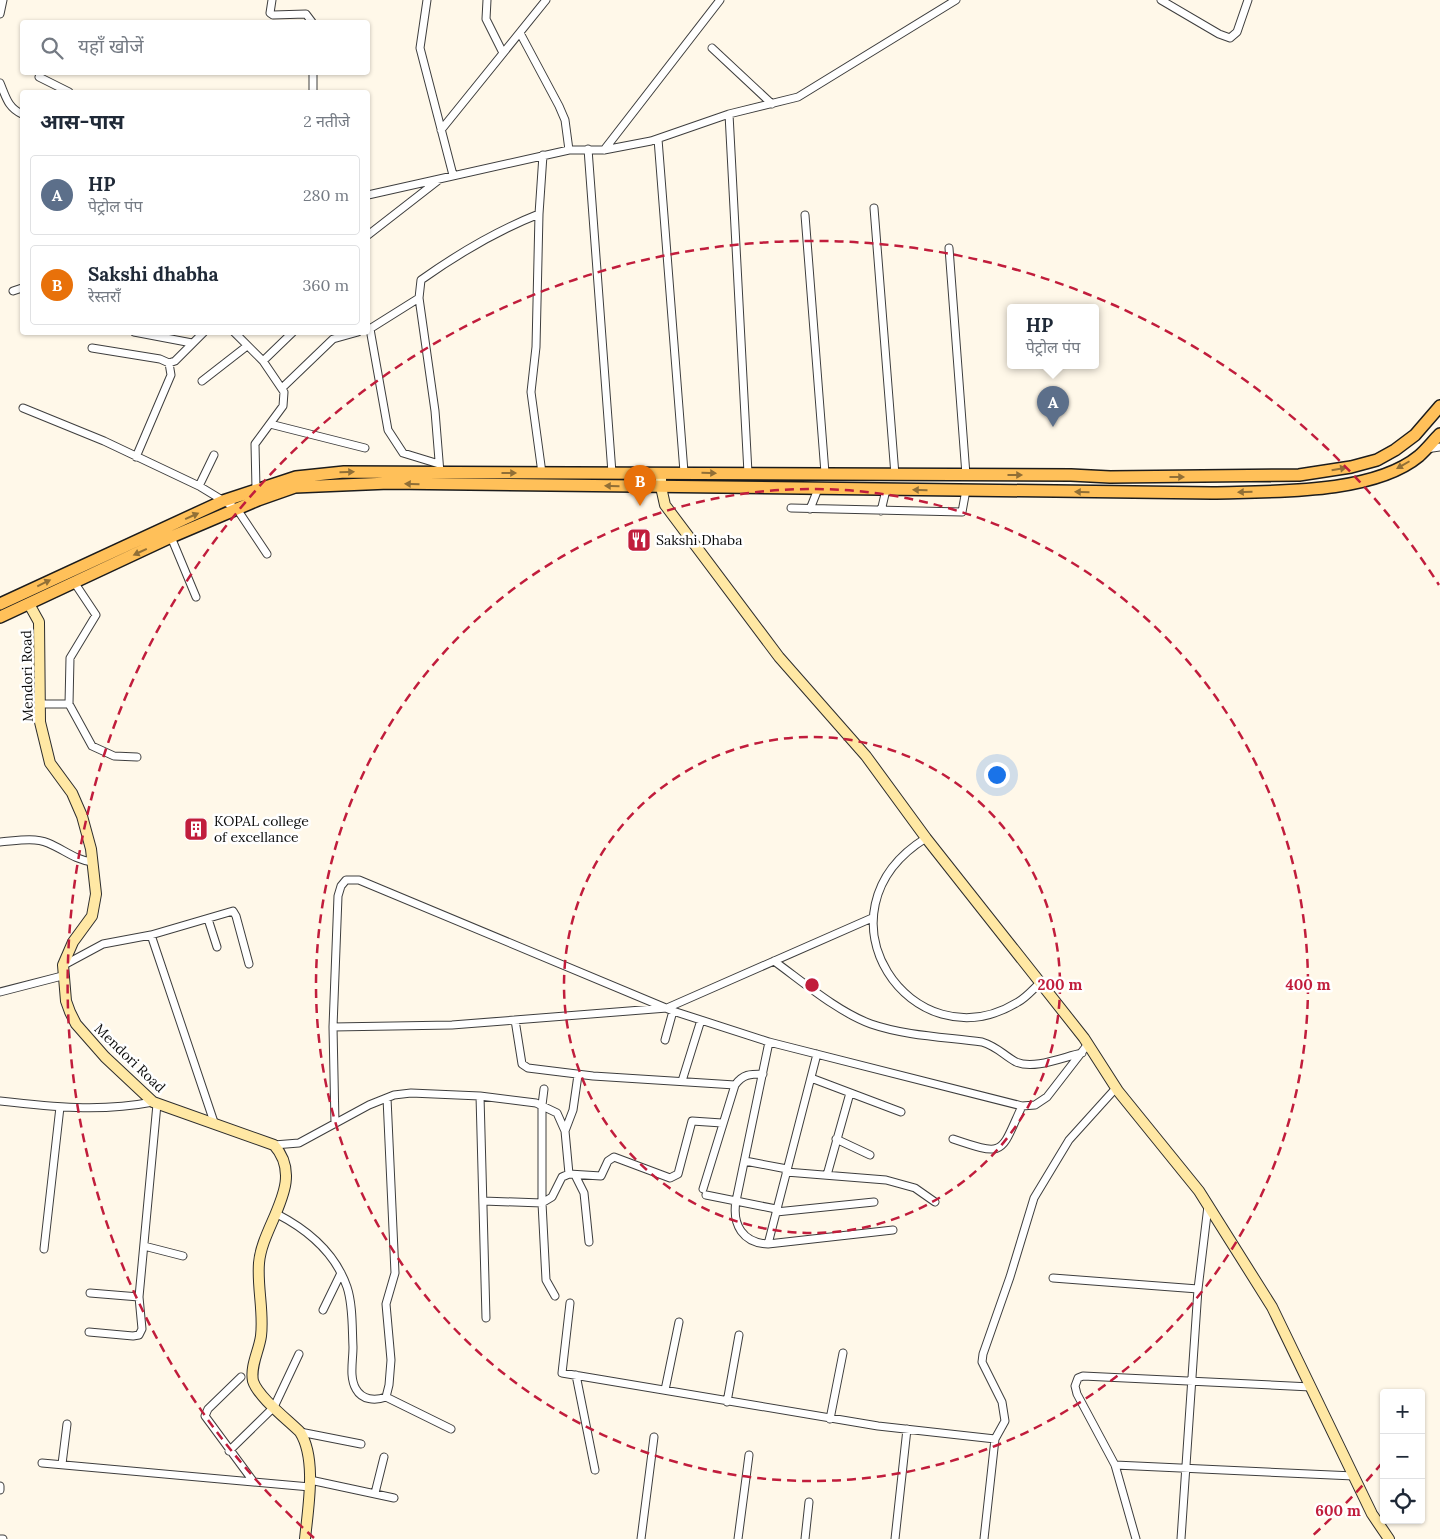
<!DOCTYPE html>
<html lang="hi">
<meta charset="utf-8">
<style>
body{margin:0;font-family:Lora,"Noto Sans Devanagari",serif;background:#f2f2f3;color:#1f2937}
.controls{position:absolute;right:15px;bottom:15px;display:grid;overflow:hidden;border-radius:5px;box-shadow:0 1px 4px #0004}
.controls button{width:45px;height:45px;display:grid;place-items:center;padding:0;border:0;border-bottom:1px solid #e0e1e3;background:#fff;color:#1f2937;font:25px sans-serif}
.you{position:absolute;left:996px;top:774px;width:18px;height:18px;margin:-12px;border:4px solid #fff;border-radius:50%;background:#1a73e8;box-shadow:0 0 0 8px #1a73e833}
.badge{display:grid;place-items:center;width:32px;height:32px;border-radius:50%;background:#2563eb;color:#fff;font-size:16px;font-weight:700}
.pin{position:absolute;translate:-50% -41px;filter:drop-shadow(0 1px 2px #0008)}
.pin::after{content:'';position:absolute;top:26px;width:18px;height:15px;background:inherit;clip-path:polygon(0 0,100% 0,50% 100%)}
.popup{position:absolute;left:1007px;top:304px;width:92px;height:65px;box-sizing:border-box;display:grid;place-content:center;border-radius:5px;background:#fff;filter:drop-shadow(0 1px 4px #0005);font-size:16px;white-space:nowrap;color:#747a83}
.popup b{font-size:19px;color:#1f2937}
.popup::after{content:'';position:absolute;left:50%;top:100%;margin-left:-10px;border:10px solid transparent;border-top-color:#fff}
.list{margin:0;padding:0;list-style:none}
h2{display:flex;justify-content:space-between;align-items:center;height:65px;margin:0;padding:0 20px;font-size:21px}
h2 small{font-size:16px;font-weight:400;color:#747a83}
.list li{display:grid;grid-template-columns:32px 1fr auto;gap:15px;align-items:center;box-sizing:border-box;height:80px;margin:0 10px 10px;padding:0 10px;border:1px solid #e0e1e3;border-radius:5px}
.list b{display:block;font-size:19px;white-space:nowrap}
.list p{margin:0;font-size:16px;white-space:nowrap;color:#747a83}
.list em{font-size:16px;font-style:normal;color:#747a83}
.icon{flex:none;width:28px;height:28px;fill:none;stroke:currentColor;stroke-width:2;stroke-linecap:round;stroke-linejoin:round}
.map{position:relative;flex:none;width:1440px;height:1539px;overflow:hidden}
.search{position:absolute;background:#fff;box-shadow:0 1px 4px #0004;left:20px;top:20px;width:350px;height:55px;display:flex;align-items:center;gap:12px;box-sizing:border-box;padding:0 18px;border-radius:5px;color:#747a83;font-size:19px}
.panel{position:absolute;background:#fff;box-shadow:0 1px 4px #0004;left:20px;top:90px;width:350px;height:245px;border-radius:5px}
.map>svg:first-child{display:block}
</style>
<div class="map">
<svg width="1440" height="1539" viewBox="0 0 1440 1539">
<rect width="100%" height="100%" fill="#fff8e9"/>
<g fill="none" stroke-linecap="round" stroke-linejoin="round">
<g stroke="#3e3e3e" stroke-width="9">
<path id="street" d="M272,0L270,13L273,15L306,14L312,22
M427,0L420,48L453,175
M487,0L486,19L503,53
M1161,0L1219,34L1230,38L1237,32L1248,0
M0,14L3,0
M520,33L559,106L565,120L569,150
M712,48L772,104
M313,72V92
M39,77L69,92
M0,83C6,97 8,108 22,114
M729,114L748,473
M441,130L546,0
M658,139L684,472
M588,149L612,473
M604,150L720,0
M368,195L569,150H604L651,141L729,114L798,97L956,0
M874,208L895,475
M539,214L536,347L531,392L542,473
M805,215L825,473
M368,235L440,179
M949,248L966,475
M13,291L22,288
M419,298L435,411L440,473
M370,329L388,430L403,453L439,464
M368,330L419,298L421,280C459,253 496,231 539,214L543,155
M134,332L192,343
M234,332L263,361L284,392L283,406L255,444L256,489
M92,348L160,359L169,363L171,375L136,457
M263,361L293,332
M169,363L175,361L204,332
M202,381L247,346
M282,388L333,339L358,332
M23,408L104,441L199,486L237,509L267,554
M270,424L365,448
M1426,449L1440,447
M199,486L214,455
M791,508L962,512L966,490
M810,509L818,489
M881,511L886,490
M171,537L196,597
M38,704H69L92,746L114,756L137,757
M69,704L70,658L96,615L74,582
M926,838C807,912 912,1067 1018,1002C1027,997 1034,988 1041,982
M0,842C15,841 34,837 48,843C65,850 73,859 92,862
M208,919L217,947
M151,935L215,1125
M774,961C803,982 838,1012 871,1024C906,1036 945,1037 982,1042C998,1047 1003,1055 1016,1062C1034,1070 1063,1057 1082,1053
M64,965L103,944L151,935L233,911L236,916L249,964
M0,992L62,976
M515,1020L522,1064L528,1068L593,1076L735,1085
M333,1027L452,1025L667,1008L872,918
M665,1040L673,1011
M769,1042L736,1201C732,1225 743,1243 768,1244L893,1230
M811,1078L901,1112
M682,1081L701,1020
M544,1089L542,1105V1203L546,1280L555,1296
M480,1096L486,1318
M0,1101C52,1107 101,1112 153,1102
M335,1124L333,1027L338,896L341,886L346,880H359L673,1011L769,1042L1022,1106L1035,1105L1047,1097L1088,1044
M565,1131L573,1110L578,1075
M836,1139L870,1155
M953,1139C1006,1157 1000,1154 1022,1106
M274,1145L299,1143L369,1105L394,1095L411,1093L480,1096L536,1103L557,1113L565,1131L569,1174
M745,1161L787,1169
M786,1172L886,1180L915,1188L935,1202
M575,1175L584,1193L589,1242
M827,1175L850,1093
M703,1189L735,1085C743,1074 750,1074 763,1074
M706,1195L776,1209
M483,1201L542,1203L552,1197L562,1177L569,1174L601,1176L608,1161L614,1157L670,1178L678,1174L692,1121L722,1123
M776,1212L874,1202
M277,1214C308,1230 335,1252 347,1287C353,1305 352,1328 353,1347C353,1361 349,1377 356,1389C362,1400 375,1401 386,1397L389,1385L391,1360L386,1304L395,1273L387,1098
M768,1244L817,1054
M144,1246L183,1256
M44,1249L60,1107
M1053,1278L1198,1289
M90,1293L139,1297
M570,1303L562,1373L878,1426L995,1439
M323,1310L341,1273
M89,1332L133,1336L139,1335L142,1329L139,1297L157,1104
M576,1375L595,1470
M241,1377L208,1409L205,1416L253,1481
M665,1390L679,1322
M386,1397L451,1429
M727,1402L739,1335
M830,1419L843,1353
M300,1432L361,1444
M229,1451L274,1407L299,1354
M42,1463L310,1487
M62,1464L67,1424
M1115,1465L1354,1476
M310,1480L394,1498
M0,1490V1486
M375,1493L384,1457
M0,1539H3
M641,1539L654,1437
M738,1539L749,1455
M805,1539L809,1502
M895,1539L907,1429
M984,1539L995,1439L1005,1421L1002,1402L982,1362L983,1354L1010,1277L1034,1198L1069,1140L1116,1088
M1136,1539L1115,1465L1077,1394L1075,1386L1078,1378L1083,1376L1311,1387
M1181,1539L1198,1289L1208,1206"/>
</g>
<g stroke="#2d2d2d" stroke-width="12">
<path id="secondary" d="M661,473V487L665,505L779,657L866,756L926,838L1084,1038L1118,1091L1199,1191L1272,1307L1372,1514L1389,1539
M29,604L39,622L40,722L50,763L72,793L82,816L91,849L96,894L92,916L73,942L63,965L66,1001L70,1012L76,1024L105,1057L153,1102L274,1145C307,1182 262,1224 259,1263C257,1287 264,1312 261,1336C259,1351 250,1366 253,1381C258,1397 288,1420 300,1432C317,1459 308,1508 305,1539"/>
</g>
<g stroke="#1c1c1c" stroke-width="14">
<path id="primary" d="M0,604L223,501L296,477L344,472L1071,475L1110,477L1299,475L1351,467L1377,460L1395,450L1415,435L1440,406
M0,617L171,537L258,500L295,487L389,483L1212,493C1270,491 1372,495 1419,456C1427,449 1433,441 1440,434"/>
</g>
<use href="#street" stroke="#fff" stroke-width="7"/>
<use href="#secondary" stroke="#ffe8a4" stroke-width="10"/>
<use href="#primary" stroke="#ffc059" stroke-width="11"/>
</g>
<defs><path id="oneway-solid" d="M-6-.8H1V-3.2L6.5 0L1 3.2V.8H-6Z" transform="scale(1.25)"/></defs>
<g fill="#916f36">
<use href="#oneway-solid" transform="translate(1403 465) rotate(150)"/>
<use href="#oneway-solid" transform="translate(1339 469) rotate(-10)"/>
<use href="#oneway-solid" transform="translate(347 472) rotate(-1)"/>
<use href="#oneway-solid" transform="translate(509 473)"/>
<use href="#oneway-solid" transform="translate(709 473) rotate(1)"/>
<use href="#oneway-solid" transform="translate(1015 475)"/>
<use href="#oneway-solid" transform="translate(1177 477)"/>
<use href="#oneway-solid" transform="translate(412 484) rotate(-178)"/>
<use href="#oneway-solid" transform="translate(612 486) rotate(-179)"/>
<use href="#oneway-solid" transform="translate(920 490) rotate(-179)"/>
<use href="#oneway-solid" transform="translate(1082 492) rotate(-179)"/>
<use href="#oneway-solid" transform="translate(1245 492) rotate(178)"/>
<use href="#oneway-solid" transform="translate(192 516) rotate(-24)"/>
<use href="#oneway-solid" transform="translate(140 552) rotate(155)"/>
<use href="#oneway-solid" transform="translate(44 583) rotate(-26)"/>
</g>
<g fill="none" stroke="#c11d3c" stroke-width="2.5" stroke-dasharray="9 6">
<circle cx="812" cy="985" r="248"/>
<circle cx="812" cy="985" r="496"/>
<path d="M1382 1463A744 744 0 0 1 1310 1538M314 1538A744 744 0 1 1 1439 585"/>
</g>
<defs>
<g id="restaurant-square" transform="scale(1.25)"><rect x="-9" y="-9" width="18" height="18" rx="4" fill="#c11d3c" stroke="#fff"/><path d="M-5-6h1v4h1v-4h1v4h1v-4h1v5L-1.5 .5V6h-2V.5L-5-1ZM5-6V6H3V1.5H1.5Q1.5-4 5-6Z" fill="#fff"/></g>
<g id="building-square" transform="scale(1.25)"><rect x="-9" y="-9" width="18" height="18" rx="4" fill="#c11d3c" stroke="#fff"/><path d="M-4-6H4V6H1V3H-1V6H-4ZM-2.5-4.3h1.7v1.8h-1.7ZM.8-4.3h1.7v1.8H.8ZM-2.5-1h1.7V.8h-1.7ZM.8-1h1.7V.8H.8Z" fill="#fff"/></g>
</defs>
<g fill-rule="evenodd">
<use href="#restaurant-square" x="639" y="540"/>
<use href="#building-square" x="196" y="829"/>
</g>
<g text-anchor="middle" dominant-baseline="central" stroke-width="5" stroke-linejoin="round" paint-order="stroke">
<g font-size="14" fill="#0b0b0b" stroke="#fff" text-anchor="start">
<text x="656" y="540">Sakshi Dhaba</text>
<text x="214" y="821">KOPAL college<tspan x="214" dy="16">of excellance</tspan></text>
</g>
<g font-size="14" fill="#0b0b0b" stroke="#fff">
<text transform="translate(27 676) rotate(-91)">Mendori Road</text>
<text transform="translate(130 1058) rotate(44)">Mendori Road</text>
</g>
</g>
<circle cx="812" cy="985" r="8" fill="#c11d3c" stroke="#fff" stroke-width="2.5"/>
<g font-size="15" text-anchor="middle" font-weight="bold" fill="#c11d3c" stroke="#fff" stroke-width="5" stroke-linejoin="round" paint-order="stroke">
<text x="1060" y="990">200 m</text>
<text x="1308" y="990">400 m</text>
<text x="1338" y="1516">600 m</text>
</g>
</svg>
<div class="controls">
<button>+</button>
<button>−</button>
<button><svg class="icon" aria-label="locate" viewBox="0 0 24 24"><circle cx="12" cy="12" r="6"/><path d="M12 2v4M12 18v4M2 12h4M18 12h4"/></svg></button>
</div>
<div class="you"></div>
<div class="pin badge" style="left:1053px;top:427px;background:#5c6f8a">A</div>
<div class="popup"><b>HP</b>पेट्रोल पंप</div>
<div class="pin badge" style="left:640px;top:506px;background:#e8710a">B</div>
<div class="search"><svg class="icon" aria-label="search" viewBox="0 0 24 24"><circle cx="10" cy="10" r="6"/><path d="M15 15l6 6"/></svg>यहाँ खोजें</div>
<section class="panel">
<h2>आस-पास<small>2 नतीजे</small></h2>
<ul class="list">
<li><span class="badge" style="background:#5c6f8a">A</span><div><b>HP</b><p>पेट्रोल पंप</p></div><em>280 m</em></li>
<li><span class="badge" style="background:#e8710a">B</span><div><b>Sakshi dhabha</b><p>रेस्तराँ</p></div><em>360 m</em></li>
</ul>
</section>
</div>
